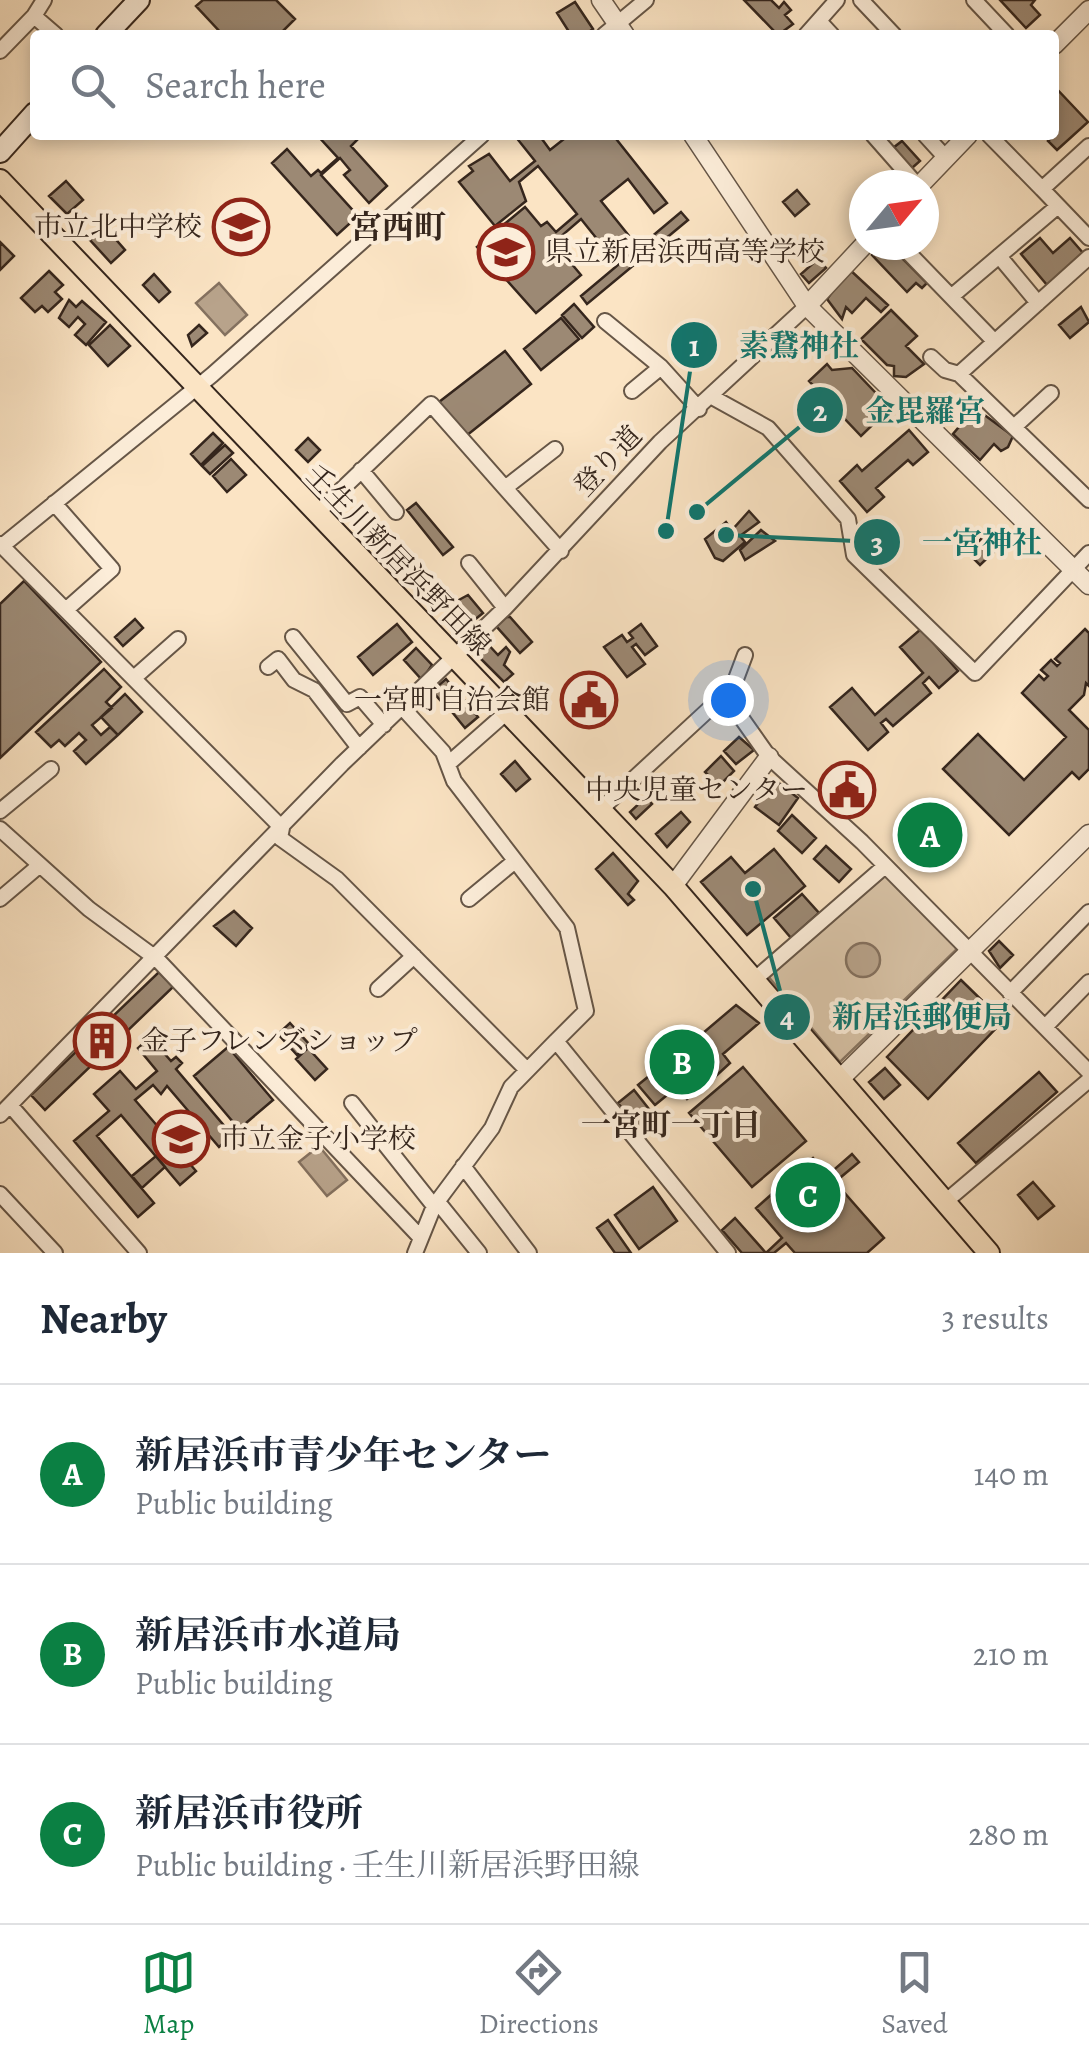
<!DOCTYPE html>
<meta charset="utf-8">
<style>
body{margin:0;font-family:Alegreya,"Noto Serif JP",serif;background:#f2f2f3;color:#1f2937}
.compass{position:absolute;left:849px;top:170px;width:90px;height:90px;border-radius:50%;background:#fff;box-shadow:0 5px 15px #0003;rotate:61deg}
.you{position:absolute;left:728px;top:700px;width:35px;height:35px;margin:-25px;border:8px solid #fff;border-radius:50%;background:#1a73e8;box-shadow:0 0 0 15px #1a73e833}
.badge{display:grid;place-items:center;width:65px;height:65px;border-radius:50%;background:#0b8043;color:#fff;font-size:32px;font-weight:700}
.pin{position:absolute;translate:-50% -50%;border:5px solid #fff;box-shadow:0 2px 10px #0006}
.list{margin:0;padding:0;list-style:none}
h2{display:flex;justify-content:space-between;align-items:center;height:130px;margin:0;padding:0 40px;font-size:42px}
h2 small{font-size:32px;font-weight:400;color:#747a83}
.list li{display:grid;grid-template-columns:65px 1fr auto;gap:30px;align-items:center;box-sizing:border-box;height:180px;padding:0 40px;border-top:2px solid #e0e1e3}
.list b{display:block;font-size:38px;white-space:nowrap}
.list p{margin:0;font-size:32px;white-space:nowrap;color:#747a83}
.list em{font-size:32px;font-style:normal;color:#747a83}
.icon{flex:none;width:55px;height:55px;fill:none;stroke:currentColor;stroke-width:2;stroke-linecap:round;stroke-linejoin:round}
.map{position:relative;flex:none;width:1089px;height:1253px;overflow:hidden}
.search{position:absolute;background:#fff;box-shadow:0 5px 15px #0003;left:30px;right:30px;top:30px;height:110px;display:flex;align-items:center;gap:25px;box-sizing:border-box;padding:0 35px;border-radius:10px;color:#747a83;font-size:38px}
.sheet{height:670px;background:#fff}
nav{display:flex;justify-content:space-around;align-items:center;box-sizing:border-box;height:140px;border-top:2px solid #e0e1e3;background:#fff;font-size:28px;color:#747a83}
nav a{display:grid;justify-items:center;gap:5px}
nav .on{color:#0b8043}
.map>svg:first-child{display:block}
</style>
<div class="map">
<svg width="1089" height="1253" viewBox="0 0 1089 1253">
<rect width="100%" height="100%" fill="#fbe4c4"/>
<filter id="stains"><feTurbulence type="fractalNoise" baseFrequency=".002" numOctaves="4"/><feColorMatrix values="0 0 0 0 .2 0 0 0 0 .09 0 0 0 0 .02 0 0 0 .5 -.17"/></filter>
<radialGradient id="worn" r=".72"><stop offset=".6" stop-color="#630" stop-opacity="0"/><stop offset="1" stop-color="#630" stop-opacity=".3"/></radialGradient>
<path fill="#d9c4a8" stroke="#877562" stroke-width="2.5" d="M885,873L956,943V950L840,1062L767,975Z"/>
<path fill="#b8a38b" stroke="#84715f" stroke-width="2.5" d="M219,283L247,315L225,335L196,303Z
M846 960a17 17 0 1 1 34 0a17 17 0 1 1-34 0Z
M319,1146L347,1180L327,1196L299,1162Z"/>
<path fill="#9c8974" stroke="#35261d" stroke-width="2.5" d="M203,0H276L295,19L279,35H223L196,6Z
M744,0H771L779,8L784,2L791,10L785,15L793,24L778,35Z
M1000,0H1035L1031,5L1040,15L1026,28Z
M575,2L593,29L584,35H571L557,13Z
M1054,86L1088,122L1057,150L1048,141L1054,135Z
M317,135H356L359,138L351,146L387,186L369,203L344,175L350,170L340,158L321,175L358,216L337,235L272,163L287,149L311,176L318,170L321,173L338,158Z
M539,135L550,150L569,135H613L667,203L654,213L628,179L601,201L630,237L609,254L581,219L559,238L566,246L560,250L581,275L536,313L477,247L525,207L541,226L547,222L556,232L577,214L538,166L519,182L526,201L495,226L459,182L473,171L469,166L489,154L510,181L535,161L515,136Z
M902,141L920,161L912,168L893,148Z
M66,181L83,200L67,214L49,196Z
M797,190L809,204L795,216L783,202Z
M681,212L688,220L587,304L581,296Z
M105,227L125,250L111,263L90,240Z
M1040,238L1053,253L1070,238L1084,254L1047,285L1021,254Z
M0,242L14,256L0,270Z
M882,245H889L927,283L922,288L916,283L907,292L872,255Z
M818,259L826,268L809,283L801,274Z
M849,269L888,305L881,312L866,298L852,313L846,307L842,319L827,299Z
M49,271L63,285L55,292L62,299L48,312L42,306L35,312L21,298Z
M154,274L170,292L159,302L143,285Z
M69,300L76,307L82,301L106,322L86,345L75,335L85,324L78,317L69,327L59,318Z
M574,304L594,327L582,338L562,315Z
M1081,307L1089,322L1070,338L1059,325Z
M891,310L917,336L906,346L924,364L906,377L894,376V366L887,365L861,339Z
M561,318L579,339L541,370L524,349Z
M110,325L130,346L108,366L89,345Z
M199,325L207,333L192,346L188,335Z
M505,351L531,384L466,436L439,402Z
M827,364L832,370L852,368L890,408L861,436L809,381Z
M975,408L1013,436L1008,447L1001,451L994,444L980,460L953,434Z
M909,430L928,452L913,465L908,460L876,488L884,497L867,512L840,481L857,465L862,471Z
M213,433L223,443L201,465L191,454Z
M308,438L320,450L308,462L296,450Z
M225,445L233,453L210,474L202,466Z
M231,459L246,475L227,492L213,476Z
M416,503L453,547L443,555L407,510Z
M749,511L759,522L740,536L745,542L723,561L715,558L705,539L726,522L732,530Z
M761,530L775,541L745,560L740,550Z
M985,535L997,549L980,565L967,552Z
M24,581L101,662L0,758V604Z
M468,595L483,613L463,629L444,608Z
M505,617H510L532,642L520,653L496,626Z
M135,619L143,628L123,646L115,637Z
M397,624L412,642L373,675L358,657Z
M641,624L657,646L645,655L636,644L632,647L645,664L627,677L604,647L622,635L627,642L633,638L629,633Z
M921,629L958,671L939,688L929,677L923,683L931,693L893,726L886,719L881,723L888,732L868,750L830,707L852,688L875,715L923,673L900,647Z
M1085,629L1089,633V686L1086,683L1084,695L1069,710L1089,730V769L1079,779L1072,772L1009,835L943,769L978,734L1024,780L1066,737L1022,693L1039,675L1044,680L1048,676L1041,670L1051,660L1057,666L1060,663L1055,659Z
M485,641L498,655L506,647L510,652L504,665L513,674L504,682L474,652Z
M416,648L432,665L422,680L404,660Z
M104,669L121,687L106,702L112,708L92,725L101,735L110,727L118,735L86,764L74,751L86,740L79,733L65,746L59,740L51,747L36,732Z
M446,679L462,698L449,710L432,691Z
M587,683L605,704L590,717L572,696L574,689Z
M125,694L142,712L118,735L101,717Z
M465,701L478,717L465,728L452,712Z
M739,737L754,750L736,764L724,751Z
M721,756L734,771L719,786L705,772Z
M515,761L530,779L516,791L501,774Z
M859,767L869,778L859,787L864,793L843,811L825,797Z
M775,780L798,798L779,825L755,807Z
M646,797L652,804L636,819L630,812Z
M919,802L963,846L942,868L898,824Z
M681,812L690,822L667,847L656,834Z
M792,815L816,838L802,853L778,831Z
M826,846L851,869L839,882L814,859Z
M774,849L805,886L747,935L701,882L731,857L745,873Z
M613,853L638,881L628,894L634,900L628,905L596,869Z
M802,894L819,913L791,938L774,918Z
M234,911L252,928L236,946L214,926Z
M999,941L1013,955L1000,968L989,951Z
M159,972L173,987L45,1110L31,1095Z
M961,980L1003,1021L928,1099L887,1057Z
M736,1005L759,1023L723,1054L730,1063L716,1076L689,1045Z
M290,1023L309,1044L297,1055L278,1034Z
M150,1037L171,1061L176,1057L182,1063L176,1069L232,1135L219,1147L167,1086L161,1094L153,1085L135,1100L196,1171L180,1185L121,1115L97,1136L154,1203L138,1217L74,1141L109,1111L94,1094L120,1071L136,1089L157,1071L138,1048Z
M686,1046L712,1078L687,1099L677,1087L655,1105L638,1085Z
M228,1047L273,1100L239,1129L194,1076Z
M308,1048L327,1069L315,1080L296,1059Z
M743,1067L806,1141L752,1187L689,1113Z
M885,1068L900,1085L884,1099L869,1082Z
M1039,1072L1057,1092L976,1163L958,1143Z
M634,1090L660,1123L643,1136L618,1103Z
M852,1154L859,1162L835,1182L884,1238L867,1253H795L786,1243L774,1253H742L722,1230L735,1218L766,1253L782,1238L756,1208L813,1158L828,1175Z
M156,1156L165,1167L142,1188L132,1176Z
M1033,1182L1054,1206L1038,1219L1018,1195Z
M653,1187L677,1221L639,1249L615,1215Z
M608,1220L631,1253H615L597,1228Z"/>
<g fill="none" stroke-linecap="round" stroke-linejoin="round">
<g stroke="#665647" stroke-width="18">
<path id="minor" d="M861,0L894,35
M974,0L1007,35
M34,16L44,0
M819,21L832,35
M604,35L646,0
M806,35L837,0
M0,51L34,16L56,35
M873,135L917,185
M925,135L946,158
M989,135L1042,189
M1089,146L1042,189L1089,238
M901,245L994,341
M999,256L1038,303
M952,296L1058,206
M605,321L661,367L699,409
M931,357L945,370L959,374L1089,500
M959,374L1089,257
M632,391L661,367
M712,397L768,428L848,519L854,555L975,673L1089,553
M1014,427L1051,393
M361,470L396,512
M505,488L561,551
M54,503L112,569L68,608
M316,514L431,404L505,488L555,449
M0,544L282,828L280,838L337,879L525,1068
M2,546L212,375L482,135
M469,563L505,608
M293,637L347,704L360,697L384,725
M745,655L733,687V706L769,757L862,842L1089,1072
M268,667L278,659L294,680L314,690L359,748
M135,677L178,639
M402,707L443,752L454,781L567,928L586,1011L556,1041
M448,764L507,712
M601,809L733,687
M0,811L51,769
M0,829L89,909L157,959L420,1237
M0,899L40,865
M469,899L515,861
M754,980L885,866
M378,989L414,956
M1010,993L1089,912
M1045,1027L1089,982
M352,1103L434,1206
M10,1105L139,1253
M0,1115L342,764L505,608L660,442L807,306
M463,1166L529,1253
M0,1194L55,1253
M437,1201L479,1253
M945,1202L1089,1080
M415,1253L434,1206L492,1128L511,1087L556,1041L728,1253"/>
</g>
<g stroke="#665647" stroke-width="21">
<path id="tertiary" d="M601,0L625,35
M1054,45L1089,10
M693,135L807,306L1089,585
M920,185L968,135
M807,306L864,245
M673,886L769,757
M840,1079L1089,834"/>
</g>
<g stroke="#35261d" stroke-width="24">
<path id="secondary" d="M106,35L139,0
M0,152L35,113"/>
</g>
<g stroke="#35261d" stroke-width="24">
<path id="primary" d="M0,180L673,886L989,1253"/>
</g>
<use href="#minor" stroke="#fcedd9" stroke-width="14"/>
<use href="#tertiary" stroke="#fcedd9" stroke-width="18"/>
<use href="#secondary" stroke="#fcedd9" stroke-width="20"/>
<use href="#primary" stroke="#fbe4c4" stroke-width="20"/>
</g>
<defs>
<g id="school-ring" transform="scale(2.875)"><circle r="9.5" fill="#fcedd9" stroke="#8f2418" stroke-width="1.5"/><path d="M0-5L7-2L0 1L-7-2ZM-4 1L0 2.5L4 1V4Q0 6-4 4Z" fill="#8f2418"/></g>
<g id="civic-ring" transform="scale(2.875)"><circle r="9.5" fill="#fcedd9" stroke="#8f2418" stroke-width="1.5"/><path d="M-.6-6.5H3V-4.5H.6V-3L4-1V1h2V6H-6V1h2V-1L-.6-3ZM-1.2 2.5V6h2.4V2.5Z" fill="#8f2418"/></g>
<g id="building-ring" transform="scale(2.875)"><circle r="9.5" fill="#fcedd9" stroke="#8f2418" stroke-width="1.5"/><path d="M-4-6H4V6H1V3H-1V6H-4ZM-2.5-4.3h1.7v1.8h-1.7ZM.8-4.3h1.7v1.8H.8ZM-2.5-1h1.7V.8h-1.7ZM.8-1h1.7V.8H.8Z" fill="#8f2418"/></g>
</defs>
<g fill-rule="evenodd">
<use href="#school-ring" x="241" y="227"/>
<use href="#school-ring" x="506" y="252"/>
<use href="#civic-ring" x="589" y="700"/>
<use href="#civic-ring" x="847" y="790"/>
<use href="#building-ring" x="102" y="1041"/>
<use href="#school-ring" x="181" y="1139"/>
</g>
<g text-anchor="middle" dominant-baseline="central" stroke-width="8" stroke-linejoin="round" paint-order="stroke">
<g font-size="28" fill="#35261d" stroke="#fcedd9" text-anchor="end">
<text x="202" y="227">市立北中学校</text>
<text x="545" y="252" text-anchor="start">県立新居浜西高等学校</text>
<text x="550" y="700">一宮町自治会館</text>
<text x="808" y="790">中央児童センター</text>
<text x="141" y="1041" text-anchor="start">金子フレンズショップ</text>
<text x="220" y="1139" text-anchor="start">市立金子小学校</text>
</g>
<g font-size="28" fill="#35261d" stroke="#fcedd9">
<text transform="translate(608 461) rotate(-47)">登り道</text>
<text transform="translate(398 560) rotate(46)">壬生川新居浜野田線</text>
</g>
<g font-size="30" font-weight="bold" fill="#35261d" stroke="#fcedd9">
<text x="671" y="1125">一宮町一丁目</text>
</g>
<g font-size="32" font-weight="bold" fill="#35261d" stroke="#fcedd9">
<text x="398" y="227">宮西町</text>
</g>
</g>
<path fill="none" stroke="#0f766e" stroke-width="4" d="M666 531L694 345M697 512L820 410M726 535L877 542M753 889L787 1017"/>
<g fill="#0f766e" stroke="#fcedd9" stroke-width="4">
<circle cx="666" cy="531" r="10"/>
<circle cx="697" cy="512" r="10"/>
<circle cx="726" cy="535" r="10"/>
<circle cx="753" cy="889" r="10"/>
<circle cx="694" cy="345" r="25"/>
<circle cx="820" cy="410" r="25"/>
<circle cx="877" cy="542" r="25"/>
<circle cx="787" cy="1017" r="25"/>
</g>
<g font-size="30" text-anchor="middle" font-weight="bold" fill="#fff">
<text x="694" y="356">1</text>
<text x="820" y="421">2</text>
<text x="877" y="553">3</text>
<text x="787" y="1027">4</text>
</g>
<g font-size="30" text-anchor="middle" font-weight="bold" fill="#0f766e" stroke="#fcedd9" stroke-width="8" stroke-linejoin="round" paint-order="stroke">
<text x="799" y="356">素鵞神社</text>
<text x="925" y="421">金毘羅宮</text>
<text x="982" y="553">一宮神社</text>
<text x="922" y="1027">新居浜郵便局</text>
</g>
<rect width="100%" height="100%" filter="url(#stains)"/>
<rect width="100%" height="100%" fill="url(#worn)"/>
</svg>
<svg class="compass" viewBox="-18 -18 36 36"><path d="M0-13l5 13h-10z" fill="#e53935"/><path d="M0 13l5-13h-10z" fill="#747a83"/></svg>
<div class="you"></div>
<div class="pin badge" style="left:930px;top:835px">A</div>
<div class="pin badge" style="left:682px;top:1062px">B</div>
<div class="pin badge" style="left:808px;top:1195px">C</div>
<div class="search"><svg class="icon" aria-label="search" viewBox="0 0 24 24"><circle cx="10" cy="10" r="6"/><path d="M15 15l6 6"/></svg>Search here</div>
</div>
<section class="sheet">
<h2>Nearby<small>3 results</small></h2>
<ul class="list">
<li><span class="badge">A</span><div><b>新居浜市青少年センター</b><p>Public building</p></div><em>140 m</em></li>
<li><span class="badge">B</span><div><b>新居浜市水道局</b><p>Public building</p></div><em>210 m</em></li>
<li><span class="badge">C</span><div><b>新居浜市役所</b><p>Public building · 壬生川新居浜野田線</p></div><em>280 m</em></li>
</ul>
</section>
<nav>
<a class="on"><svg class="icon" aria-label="map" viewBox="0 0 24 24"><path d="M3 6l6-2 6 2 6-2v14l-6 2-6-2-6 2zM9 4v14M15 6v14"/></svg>Map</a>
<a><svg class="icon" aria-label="directions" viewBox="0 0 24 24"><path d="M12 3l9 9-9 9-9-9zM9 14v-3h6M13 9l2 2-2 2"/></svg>Directions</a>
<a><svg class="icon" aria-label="saved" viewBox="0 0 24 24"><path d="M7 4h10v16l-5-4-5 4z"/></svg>Saved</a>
</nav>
